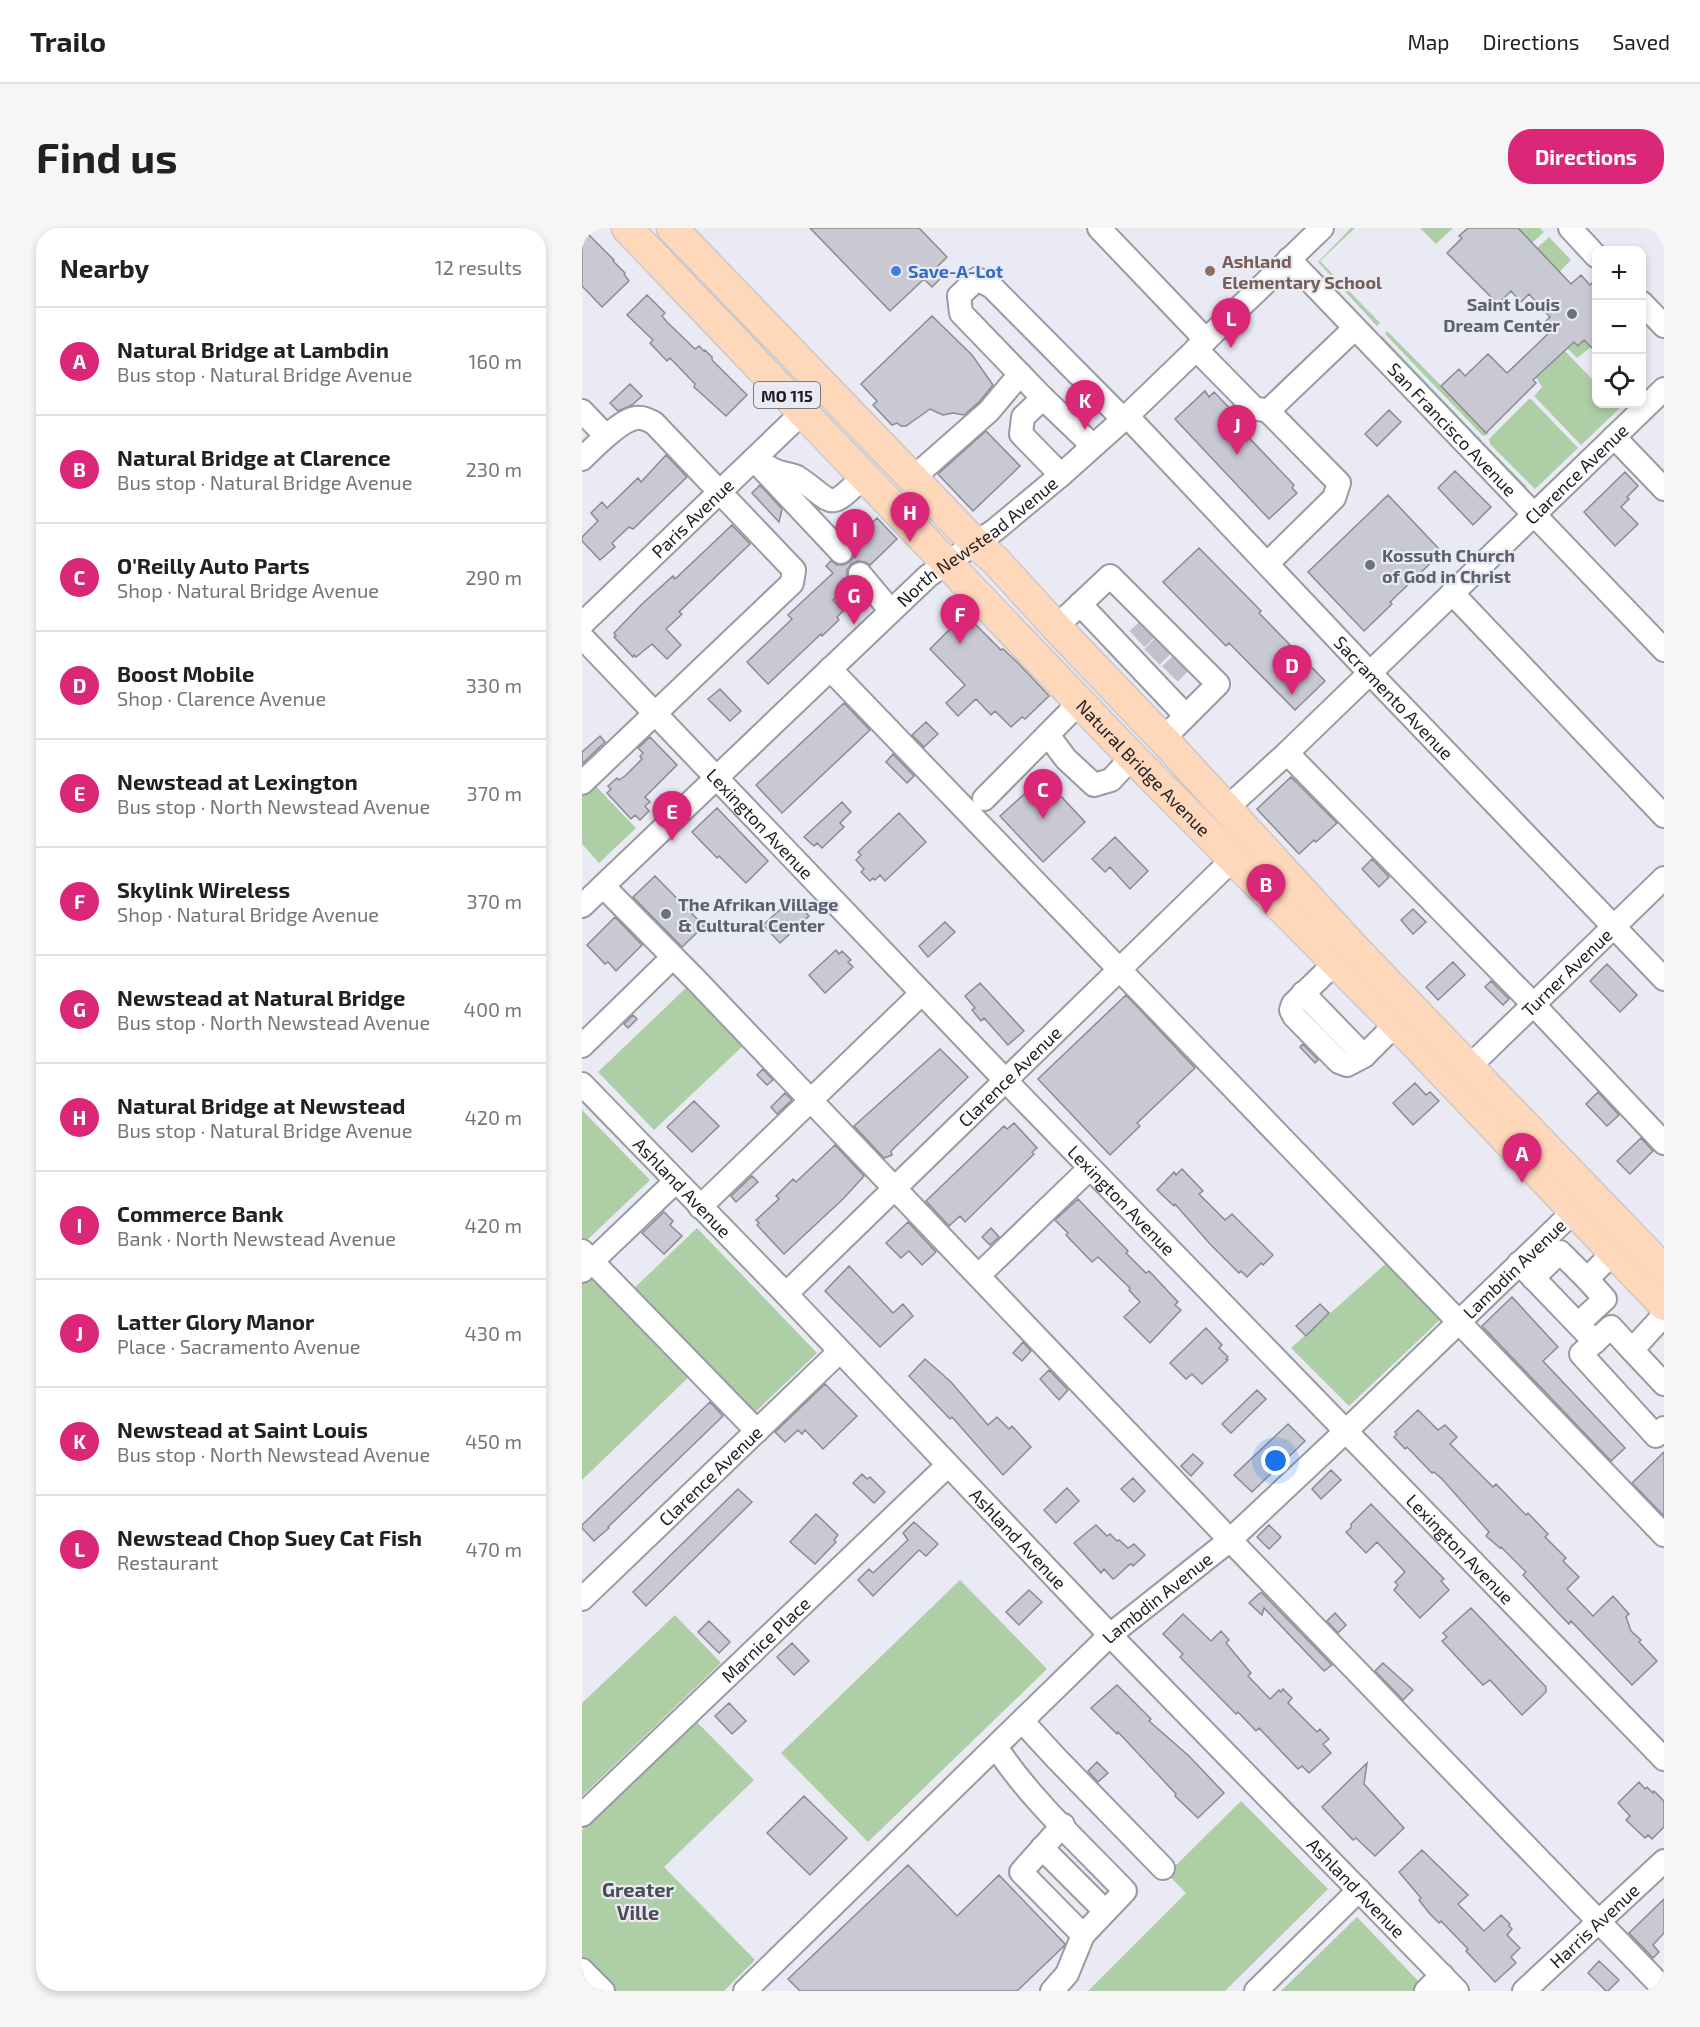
<!DOCTYPE html>
<meta charset="utf-8">
<style>
body{margin:0;font-family:"Exo 2",sans-serif;background:#f6f6f6;color:#202124}
.controls{position:absolute;right:18px;top:18px;display:grid;overflow:hidden;border-radius:12px;box-shadow:0 3px 9px #0003}
.controls button{width:54px;height:54px;display:grid;place-items:center;padding:0;border:0;border-bottom:2px solid #e0e0e0;background:#fff;color:#202124;font:30px sans-serif}
.you{position:absolute;left:694px;top:1233px;width:21px;height:21px;margin:-15px;border:4px solid #fff;border-radius:50%;background:#1a73e8;box-shadow:0 0 0 9px #1a73e833}
.badge{display:grid;place-items:center;width:39px;height:39px;border-radius:50%;background:#db2777;color:#fff;font-size:20px;font-weight:700}
.pin{position:absolute;translate:-50% -50px;filter:drop-shadow(0 2px 3px #0008)}
.pin::after{content:'';position:absolute;top:32px;width:21px;height:18px;background:inherit;clip-path:polygon(0 0,100% 0,50% 100%)}
.list{margin:0;padding:0;list-style:none}
h2{display:flex;justify-content:space-between;align-items:center;height:78px;margin:0;padding:0 24px;font-size:26px}
h2 small{font-size:20px;font-weight:400;color:#757577}
.list li{display:grid;grid-template-columns:39px 1fr auto;gap:18px;align-items:center;box-sizing:border-box;height:108px;padding:0 24px;border-top:2px solid #e0e0e0}
.list b{display:block;font-size:22px;white-space:nowrap}
.list p{margin:0;font-size:20px;white-space:nowrap;color:#757577}
.list em{font-size:20px;font-style:normal;color:#757577}
.icon{flex:none;width:33px;height:33px;fill:none;stroke:currentColor;stroke-width:2;stroke-linecap:round;stroke-linejoin:round}
.map{position:relative;flex:none;width:1082px;height:1763px;overflow:hidden;border-radius:24px}
header{display:flex;align-items:center;gap:36px;box-sizing:border-box;height:84px;padding:0 30px;background:#fff;border-bottom:2px solid #e0e0e0}
header strong{font-size:28px}
nav{display:flex;gap:33px;margin-inline-start:auto;font-size:21px}
.intro{display:flex;align-items:center;justify-content:space-between;box-sizing:border-box;height:144px;padding:0 36px}
h1{margin:0;font-size:42px}
.button{padding:15px 27px;border-radius:24px;background:#db2777;color:#fff;font-size:21px;font-weight:700}
main{display:flex;gap:36px;padding:0 36px}
aside{flex:1;background:#fff;border-radius:24px;box-shadow:0 3px 9px #0003}
.map>svg:first-child{display:block}
</style>
<header>
<strong>Trailo</strong>
<nav><a>Map</a><a>Directions</a><a>Saved</a></nav>
</header>
<div class="intro"><h1>Find us</h1><a class="button">Directions</a></div>
<main>
<aside>
<h2>Nearby<small>12 results</small></h2>
<ul class="list">
<li><span class="badge">A</span><div><b>Natural Bridge at Lambdin</b><p>Bus stop · Natural Bridge Avenue</p></div><em>160 m</em></li>
<li><span class="badge">B</span><div><b>Natural Bridge at Clarence</b><p>Bus stop · Natural Bridge Avenue</p></div><em>230 m</em></li>
<li><span class="badge">C</span><div><b>O'Reilly Auto Parts</b><p>Shop · Natural Bridge Avenue</p></div><em>290 m</em></li>
<li><span class="badge">D</span><div><b>Boost Mobile</b><p>Shop · Clarence Avenue</p></div><em>330 m</em></li>
<li><span class="badge">E</span><div><b>Newstead at Lexington</b><p>Bus stop · North Newstead Avenue</p></div><em>370 m</em></li>
<li><span class="badge">F</span><div><b>Skylink Wireless</b><p>Shop · Natural Bridge Avenue</p></div><em>370 m</em></li>
<li><span class="badge">G</span><div><b>Newstead at Natural Bridge</b><p>Bus stop · North Newstead Avenue</p></div><em>400 m</em></li>
<li><span class="badge">H</span><div><b>Natural Bridge at Newstead</b><p>Bus stop · Natural Bridge Avenue</p></div><em>420 m</em></li>
<li><span class="badge">I</span><div><b>Commerce Bank</b><p>Bank · North Newstead Avenue</p></div><em>420 m</em></li>
<li><span class="badge">J</span><div><b>Latter Glory Manor</b><p>Place · Sacramento Avenue</p></div><em>430 m</em></li>
<li><span class="badge">K</span><div><b>Newstead at Saint Louis</b><p>Bus stop · North Newstead Avenue</p></div><em>450 m</em></li>
<li><span class="badge">L</span><div><b>Newstead Chop Suey Cat Fish</b><p>Restaurant</p></div><em>470 m</em></li>
</ul>
</aside>
<div class="map">
<svg width="1082" height="1763" viewBox="0 0 1082 1763">
<rect width="100%" height="100%" fill="#eaeaf5"/>
<path fill="#aecea5" d="M769,0H773L738,33L798,95L795,98L736,34Z
M838,0H871L854,16Z
M936,0H958L962,4L950,15Z
M967,9L989,32L974,47L975,41L955,20Z
M736,42L791,100L789,101L734,44Z
M805,103L907,206L901,208L899,206L803,106Z
M800,108L900,213L898,215L798,111Z
M974,109L1002,112L1009,119L995,130Z
M971,111L1014,155V176H1034L1038,180L999,217L952,168L960,159L954,149L976,129L965,117Z
M947,171H949L996,220L953,261L908,216L907,211Z
M902,215L945,259L942,261L900,217Z
M8,552L54,600L17,635L0,616V560Z
M108,756L164,815L72,902L16,844Z
M0,882L68,952L1,1016L0,1014Z
M115,1000L235,1125L166,1191L46,1066Z
M808,1032L861,1089L767,1178L709,1120Z
M12,1044L111,1145L0,1252V1055Z
M378,1352L465,1441L286,1614L199,1525Z
M93,1387L139,1435L0,1568V1475Z
M113,1492L172,1552L82,1639L173,1732L142,1763H27L0,1736V1602Z
M659,1573L746,1661L643,1763H506L604,1665L585,1646Z
M775,1689L840,1757L834,1763H699Z"/>
<path fill="#c8c9d3" stroke="#898a94" stroke-width="1.5" d="M0,0L32,32L31,33L43,45L42,46L47,53L20,79L0,58Z
M228,0H337L365,29L355,39L362,47L350,59L342,51L308,83Z
M886,0H936L989,56L999,47L1008,57L1014,51V124L1002,112L996,118L992,114L951,152L954,155L904,205L859,158L877,141L883,148L906,126L925,145L970,102L963,94L968,89L947,66L939,74L929,63L916,76L865,25L880,10L877,8Z
M65,67L83,85L80,88L85,94L113,121L117,118L122,123L123,122L130,129V132L165,167L144,188L112,159L113,156L88,130L85,133L68,115L71,112L45,87Z
M350,88L390,127L411,157L397,174L382,187L371,185L361,187L348,181L324,198H319L315,195L310,197L291,177L295,173L279,156Z
M48,156L60,168L50,177L36,183L28,175Z
M623,163L627,169L632,164L659,192L654,196L712,257L710,260L715,265L687,291L593,191Z
M807,182L819,194L795,218L783,206Z
M404,203L438,238L391,283L356,246Z
M84,227L105,249L51,301L47,299L30,315L33,319L18,332L0,313V309L16,293L9,285L20,274L25,280L56,250L59,254Z
M873,243L909,279L891,297L856,260Z
M1043,244L1056,258L1045,269L1047,271L1039,279L1056,296L1033,318L1002,284Z
M178,257L200,281L197,294L170,265Z
M806,267L858,322L854,326L856,328L808,374L810,376L782,403L726,344Z
M295,290L315,311L288,337L283,334L276,333L269,336L265,342V348L268,355L251,372L261,383L255,389L257,392L240,408L239,406L186,456L165,434L210,391L206,387L251,345L244,338L249,333L255,337H262L269,333L272,327V321L269,315Z
M150,297L168,316L97,384L100,386L84,401L99,417L85,431L70,416L54,429L52,427L51,429L32,409L34,408L32,405L60,376L91,348L93,351Z
M617,320L679,383L677,385L743,453L713,482L647,415L644,418L581,354Z
M385,388L419,422L421,421L437,436L467,468L443,491L440,489L429,499L413,483L409,487L394,471L376,488L364,475L383,457L348,421L373,396L375,398Z
M138,461L159,483L148,493L126,471Z
M262,475L288,502L200,585L174,557Z
M344,494L356,506L342,519L330,507Z
M18,508L23,514L0,536V524Z
M68,509L95,537L63,569L68,574L63,578L67,583L58,592L53,587L49,591L25,565L29,561L26,558L35,550L37,552L43,548L60,531L58,528L61,525L56,520Z
M311,526L332,548L325,555L304,534Z
M461,549L503,594L461,634L418,588Z
M709,549L755,595L734,614L732,612L717,626L675,581Z
M260,574L269,584L258,595L262,599L240,620L235,615L232,618L222,609Z
M135,580L186,633L164,655L137,628L135,630L110,604Z
M317,585L344,614L303,653L298,647L293,652L291,650L288,653L279,644L282,641L274,632L279,627L276,624Z
M533,609L566,643L548,661L528,639L523,644L510,631Z
M790,631L807,649L797,659L780,641Z
M73,648L122,698L100,719L51,669Z
M216,670L226,681L223,684L227,688L198,715L181,697L210,671L212,674Z
M831,681L844,694L831,706L819,692Z
M33,689L60,717L34,743L26,734L23,736L5,717Z
M363,694L373,704L346,729L337,718Z
M254,722L257,726L260,723L269,732L266,734L271,739L243,765L227,747Z
M871,734L883,747L856,772L844,759Z
M1025,736L1055,767L1038,784L1008,753Z
M909,753L927,771L921,777L903,759Z
M398,755L442,803L426,817L402,790L399,793L390,782L393,780L383,768Z
M544,767L613,840L555,895L558,898L528,927L456,851Z
M51,787L55,791L46,800L42,796Z
M721,816L736,832L733,835L718,819Z
M358,821L386,849L309,923L310,927L302,930L272,898Z
M181,841L191,852L185,857L175,847Z
M833,855L844,867L848,864L857,873L831,897L811,875Z
M1016,864L1037,887L1025,898L1004,876Z
M203,865L210,872L195,886L189,879Z
M112,873L137,898L110,924L85,899Z
M432,895L455,920L450,924L452,926L383,994L378,988L367,998L344,973L422,898L425,901Z
M1059,910L1071,923L1048,946L1035,933Z
M253,917L282,948L262,970L202,1026L175,997L177,995L174,992L197,971L194,968L211,951L214,954Z
M600,941L621,963L617,966L643,992L650,986L691,1027L681,1037L679,1035L665,1049L659,1043L657,1045L628,1016L593,976L592,978L575,962L592,944L594,947Z
M170,948L176,954L154,974L149,968Z
M496,971L546,1023L544,1025L564,1045L567,1043L596,1074L593,1077L599,1082L568,1115L542,1089L558,1074L547,1062L548,1060L516,1029L510,1034L484,1007L486,1005L473,992Z
M82,984L91,993L88,997L100,1008L82,1026L60,1005Z
M326,994L354,1024L340,1037L327,1023L319,1030L304,1015Z
M409,1000L417,1009L408,1017L400,1009Z
M267,1038L311,1085L321,1076L331,1088L298,1119L243,1063Z
M930,1069L976,1119L961,1133L1043,1220L1029,1233L900,1098Z
M738,1076L747,1085L724,1108L714,1098Z
M624,1100L640,1117L637,1120L646,1129L644,1131L646,1132L620,1156L610,1146L604,1151L588,1135Z
M441,1114L449,1123L440,1133L431,1125Z
M343,1131L369,1154L406,1197L415,1189L427,1201L430,1198L449,1219L421,1247L370,1189L368,1191L327,1148Z
M467,1142L486,1162L477,1172L458,1151Z
M243,1156L275,1188L241,1221L223,1202L220,1206L216,1202L203,1214L193,1204Z
M675,1162L684,1171L649,1205L640,1196Z
M128,1174L141,1188L26,1299L27,1300L12,1313L0,1300V1297Z
M836,1182L856,1202L863,1197L875,1209L868,1216L911,1259L914,1256L944,1287L946,1285L966,1306L963,1309L984,1330L981,1333L997,1349L985,1361L1011,1388L1031,1368L1047,1386L1044,1389L1049,1403L1059,1412L1057,1414L1075,1433L1050,1457L989,1393L987,1396L979,1388L941,1347L944,1344L919,1319L918,1320L904,1308L907,1304L860,1251L852,1244L850,1245L825,1219L823,1221L812,1209L815,1206L813,1204Z
M706,1196L723,1213L670,1264L652,1247Z
M1082,1224V1288L1050,1255Z
M611,1226L621,1235L609,1248L599,1238Z
M749,1242L759,1252L739,1271L730,1261Z
M280,1246L285,1251L288,1249L303,1264L292,1275L271,1255Z
M551,1250L563,1263L552,1274L539,1261Z
M485,1260L497,1273L474,1295L462,1282Z
M156,1261L170,1274L64,1378L51,1364Z
M789,1276L862,1351L859,1353L867,1362L838,1390L812,1362L816,1357L813,1354L823,1344L795,1314L784,1325L764,1304L769,1300V1296Z
M234,1286L256,1307L252,1312L254,1314L233,1336L208,1314Z
M332,1294L356,1316L344,1328L337,1322L291,1368L276,1352L287,1341L291,1345L326,1312L321,1305Z
M514,1297L525,1308L528,1306L535,1313L537,1312L546,1320L552,1316L563,1327L551,1338L550,1336L547,1337L534,1349L531,1351L522,1341L519,1345L492,1315Z
M687,1297L699,1309L687,1321L675,1309Z
M447,1362L460,1374L437,1397L424,1384Z
M678,1365H680L750,1437L742,1443L682,1380L680,1387L667,1375Z
M889,1380L964,1459V1464L940,1487L908,1452L901,1457L860,1413L865,1409L861,1405Z
M753,1385L764,1397L756,1405L745,1393Z
M601,1386L629,1413L639,1403L647,1412L644,1415L669,1445L666,1448L688,1471L697,1462L699,1464L701,1461L710,1470L706,1475L735,1504L738,1501L747,1511L741,1516L749,1525L727,1545L720,1538L716,1541L677,1500L674,1503L656,1484L654,1486L598,1429L601,1426L581,1406Z
M127,1393L148,1414L137,1425L116,1404Z
M210,1415L227,1433L212,1447L195,1429Z
M801,1435L831,1462L821,1472L793,1443Z
M535,1457L569,1491L567,1493L607,1528L642,1565L616,1590L593,1568L594,1566L536,1504L535,1506L509,1480Z
M147,1475L164,1493L150,1506L133,1488Z
M515,1534L526,1545L516,1554L506,1543Z
M785,1535L782,1556L822,1600L793,1628L774,1610L771,1612L740,1579Z
M1057,1554L1063,1561L1065,1559L1071,1565L1072,1563L1082,1573V1599L1070,1611L1066,1607L1063,1610L1044,1592L1048,1588L1036,1575Z
M222,1568L265,1610L228,1647L185,1605Z
M840,1622L886,1667L876,1676L902,1703L919,1687L928,1696L927,1698L930,1701L925,1707L938,1720L929,1729L934,1735L913,1754L884,1723L886,1721L859,1693L857,1695L848,1686L837,1672L839,1670L817,1644Z
M326,1637L375,1688L417,1647L483,1716L482,1718L435,1763H218L206,1751Z
M1082,1671V1705L1071,1717L1077,1724L1071,1730L1047,1705Z
M1017,1733L1037,1752L1026,1763H1024L1006,1745Z"/>
<g fill="none" stroke-linecap="round" stroke-linejoin="round">
<path stroke="#c1c1cb" stroke-width="22" stroke-dasharray="22 11" stroke-linecap="butt" d="M555,411L567,400
M570,429L583,416
M588,446L600,434"/>
<g stroke="#9a9aa4" stroke-width="26">
<g id="minor">
<path d="M517,0L624,112"/>
<path d="M988,0L1014,28"/>
<path id="s1" d="M707,31L1082,422"/>
<path d="M1060,75L1082,98"/>
<path d="M614,121L672,180L686,183L757,255L752,270L685,336"/>
<path d="M461,170L441,189L439,206L479,247"/>
<path d="M0,183L24,208"/>
<path d="M686,183L773,100"/>
<path id="s2" d="M545,188L787,444L1082,751"/>
<path d="M1032,209L1082,261"/>
<path d="M511,218L461,170L379,85L377,68L395,51L410,59L541,191"/>
<path d="M0,231C11,220 39,192 54,190C61,189 66,192 72,195L212,342L210,355L0,555"/>
<path d="M172,231C180,235 188,241 197,244C203,246 209,246 215,249C253,274 244,286 282,248"/>
<path d="M179,239L259,324"/>
<path d="M331,250L407,183L438,146"/>
<path d="M278,346L309,383"/>
<path d="M870,365L1082,588"/>
<path d="M498,376L604,488"/>
<path id="s3" d="M0,396L221,184"/>
<path d="M474,399L528,348L636,456L581,511"/>
<path id="s4" d="M0,409L424,853L1082,1531"/>
<path d="M248,441L1082,1307"/>
<path d="M466,507L484,531L512,557L529,552L550,529"/>
<path d="M705,525L951,776L1082,915"/>
<path d="M402,571L498,474"/>
<path id="s5" d="M646,579L705,525L1082,161"/>
<path d="M21,658L113,751L648,1312L1082,1761"/>
<path id="s6" d="M0,678L346,348L413,302L479,247L545,188L740,0"/>
<path d="M753,735L711,776L709,782L712,788L757,834L765,837L782,828L814,796"/>
<path d="M721,765L782,828"/>
<path d="M0,818L91,729"/>
<path id="s7" d="M887,839L1082,650"/>
<path id="s8" d="M0,856L204,1066L528,1407L875,1763"/>
<path d="M118,979L340,765"/>
<path d="M0,1023L175,1203"/>
<path d="M937,1035L1013,1114"/>
<path d="M0,1043L93,954"/>
<path d="M397,1047L508,940"/>
<path d="M951,1050L978,1024L1005,1051"/>
<path id="s9" d="M204,1066L650,632"/>
<path d="M1082,1087L1050,1122L1082,1156"/>
<path d="M996,1096L1023,1071L1005,1051L1032,1024"/>
<path d="M1050,1122L1029,1099L999,1126L1074,1208L1082,1200"/>
<path id="s10" d="M0,1371L257,1124"/>
<path d="M440,1493L474,1530L581,1640"/>
<path d="M414,1519C449,1572 499,1617 543,1663L501,1707L439,1644L481,1597"/>
<path id="s11" d="M0,1587L366,1237"/>
<path d="M460,1620L523,1683"/>
<path d="M0,1742L21,1763"/>
<path id="s12" d="M163,1763L528,1407L648,1312L764,1203L992,983"/>
<path d="M470,1763L485,1746L501,1707"/>
<path d="M674,1763L777,1662"/>
<path d="M844,1763L860,1747"/>
<path id="s13" d="M942,1763L1082,1633"/>
</g>
</g>
<g stroke="#c9c9ca" stroke-width="33">
<g id="major">
<path id="s14" d="M45,0L550,529L801,782L1082,1077"/>
<path d="M90,0L394,316L413,332L474,399L581,511L773,721L1082,1042"/>
</g>
</g>
<use href="#minor" stroke="#fff" stroke-width="22"/>
<use href="#major" stroke="#ffd7ba" stroke-width="30"/>
</g>
<circle fill="#3f7fe0" stroke="#eaeaf5" stroke-width="2" cx="314" cy="43" r="6"/>
<circle fill="#8d6e63" stroke="#eaeaf5" stroke-width="2" cx="628" cy="43" r="6"/>
<g fill="#6b7280" stroke="#eaeaf5" stroke-width="2">
<circle cx="990" cy="86" r="6"/>
<circle cx="788" cy="337" r="6"/>
<circle cx="84" cy="686" r="6"/>
</g>
<g text-anchor="middle" dominant-baseline="central" stroke-width="4.5" stroke-linejoin="round" paint-order="stroke">
<rect fill="#eaeaf5" stroke="#5a5b61" stroke-width="1.5" x="172" y="154" width="66" height="26" rx="4.5"/>
<g font-size="16" font-weight="bold" fill="#1d1e21">
<text x="205" y="167">MO 115</text>
</g>
<g font-size="18" font-weight="bold" fill="#785e54" stroke="#eaeaf5" text-anchor="start">
<text x="640" y="33">Ashland<tspan x="640" dy="21">Elementary School</tspan></text>
</g>
<g font-size="18" font-weight="bold" fill="#366cbe" stroke="#eaeaf5" text-anchor="start">
<text x="326" y="43">Save-A-Lot</text>
</g>
<g font-size="18" font-weight="bold" fill="#5b616d" stroke="#eaeaf5" text-anchor="start">
<text x="978" y="76" text-anchor="end">Saint Louis<tspan x="978" dy="21">Dream Center</tspan></text>
<text x="800" y="327">Kossuth Church<tspan x="800" dy="21">of God in Christ</tspan></text>
<text x="96" y="676">The Afrikan Village<tspan x="96" dy="21">&amp; Cultural Center</tspan></text>
</g>
<g font-size="18" fill="#1d1e21" stroke="#eaeaf5">
<text stroke="none"><textPath href="#s1" startOffset="236">San Francisco Avenue</textPath></text>
<text stroke="none"><textPath href="#s5" startOffset="482">Clarence Avenue</textPath></text>
<text stroke="none"><textPath href="#s3" startOffset="153">Paris Avenue</textPath></text>
<text stroke="none"><textPath href="#s6" startOffset="538">North Newstead Avenue</textPath></text>
<text stroke="none"><textPath href="#s2" startOffset="388">Sacramento Avenue</textPath></text>
<text stroke="none"><textPath href="#s14" startOffset="747">Natural Bridge Avenue</textPath></text>
<text stroke="none"><textPath href="#s4" startOffset="258">Lexington Avenue</textPath></text>
<text stroke="none"><textPath href="#s7" startOffset="136">Turner Avenue</textPath></text>
<text stroke="none"><textPath href="#s9" startOffset="312">Clarence Avenue</textPath></text>
<text stroke="none"><textPath href="#s8" startOffset="144">Ashland Avenue</textPath></text>
<text stroke="none"><textPath href="#s4" startOffset="780">Lexington Avenue</textPath></text>
<text stroke="none"><textPath href="#s12" startOffset="1056">Lambdin Avenue</textPath></text>
<text stroke="none"><textPath href="#s10" startOffset="178">Clarence Avenue</textPath></text>
<text stroke="none"><textPath href="#s8" startOffset="630">Ashland Avenue</textPath></text>
<text stroke="none"><textPath href="#s4" startOffset="1266">Lexington Avenue</textPath></text>
<text stroke="none"><textPath href="#s12" startOffset="570">Lambdin Avenue</textPath></text>
<text stroke="none"><textPath href="#s11" startOffset="254">Marnice Place</textPath></text>
<text stroke="none"><textPath href="#s8" startOffset="1116">Ashland Avenue</textPath></text>
<text stroke="none"><textPath href="#s13" startOffset="96">Harris Avenue</textPath></text>
</g>
<g font-size="20" font-weight="bold" fill="#4c4c54" stroke="#eaeaf5">
<text x="56" y="1661">Greater<tspan x="56" dy="23">Ville</tspan></text>
</g>
</g>
</svg>
<div class="controls">
<button>+</button>
<button>−</button>
<button><svg class="icon" aria-label="locate" viewBox="0 0 24 24"><circle cx="12" cy="12" r="6"/><path d="M12 2v4M12 18v4M2 12h4M18 12h4"/></svg></button>
</div>
<div class="you"></div>
<div class="pin badge" style="left:940px;top:955px">A</div>
<div class="pin badge" style="left:684px;top:686px">B</div>
<div class="pin badge" style="left:461px;top:591px">C</div>
<div class="pin badge" style="left:710px;top:467px">D</div>
<div class="pin badge" style="left:90px;top:613px">E</div>
<div class="pin badge" style="left:378px;top:416px">F</div>
<div class="pin badge" style="left:272px;top:397px">G</div>
<div class="pin badge" style="left:328px;top:314px">H</div>
<div class="pin badge" style="left:273px;top:331px">I</div>
<div class="pin badge" style="left:655px;top:227px">J</div>
<div class="pin badge" style="left:503px;top:202px">K</div>
<div class="pin badge" style="left:649px;top:120px">L</div>
</div>
</main>
